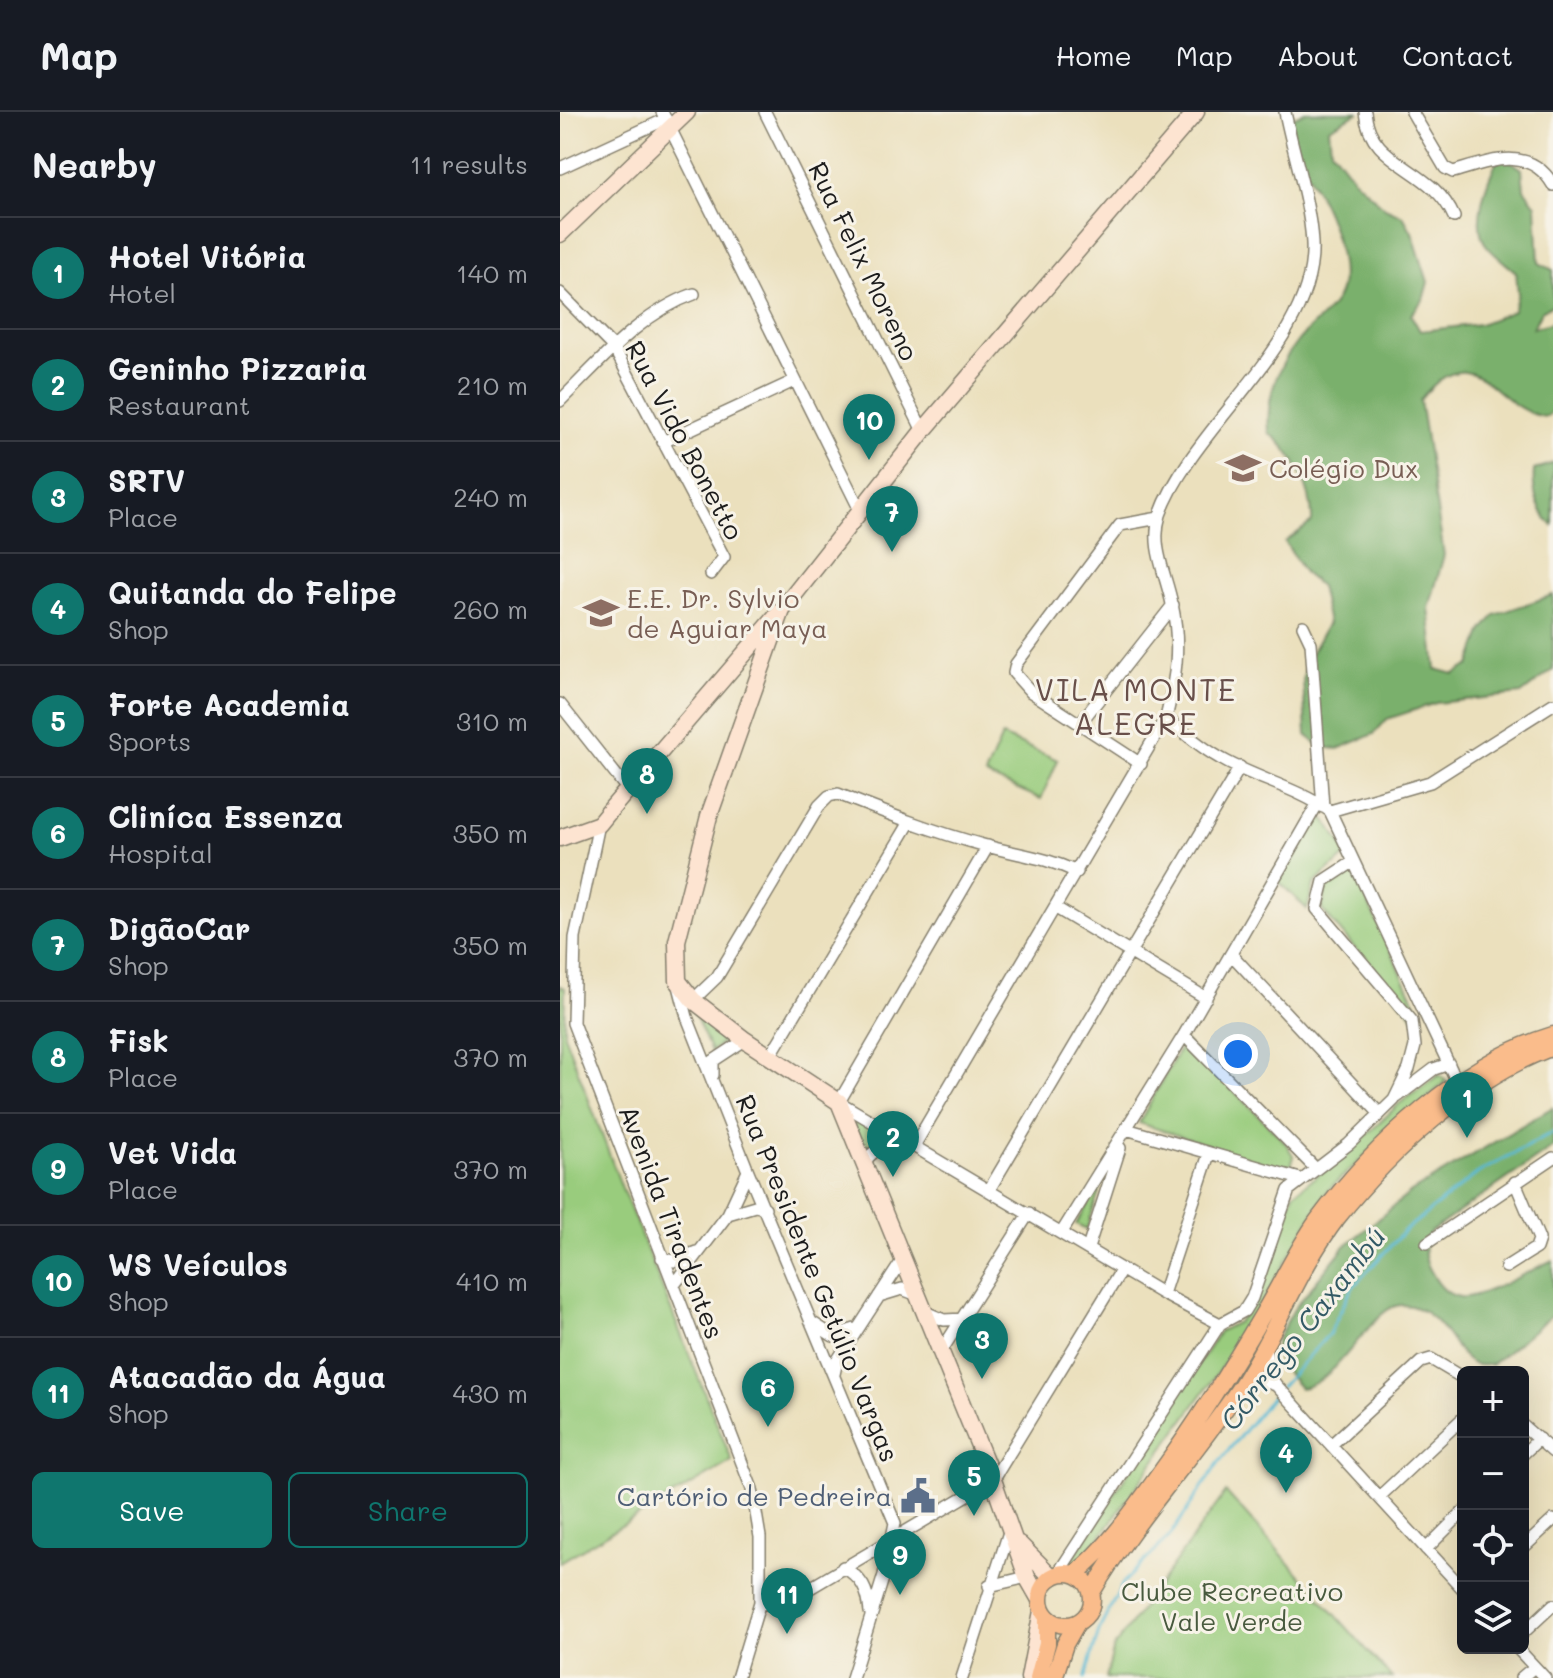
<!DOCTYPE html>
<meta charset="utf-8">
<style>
body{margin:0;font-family:Mali,sans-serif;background:#20242c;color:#f1f3f6}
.controls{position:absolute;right:24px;bottom:24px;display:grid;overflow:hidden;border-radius:12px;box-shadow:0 8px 32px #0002}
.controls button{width:72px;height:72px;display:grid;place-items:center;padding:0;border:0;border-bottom:2px solid #363941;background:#171b24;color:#f1f3f6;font:40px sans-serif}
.you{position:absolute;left:678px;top:942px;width:28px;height:28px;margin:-20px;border:6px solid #fff;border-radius:50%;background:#1a73e8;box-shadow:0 0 0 12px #1a73e833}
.badge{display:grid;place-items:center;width:52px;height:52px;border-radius:50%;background:#0f766e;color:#fff;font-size:26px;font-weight:700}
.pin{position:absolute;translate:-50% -66px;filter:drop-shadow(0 2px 4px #0008)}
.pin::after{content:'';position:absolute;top:42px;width:28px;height:24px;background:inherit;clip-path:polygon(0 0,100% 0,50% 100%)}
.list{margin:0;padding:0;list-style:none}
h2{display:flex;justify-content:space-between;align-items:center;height:104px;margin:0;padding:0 32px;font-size:34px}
h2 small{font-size:26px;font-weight:400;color:#9ea1a6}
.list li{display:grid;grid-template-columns:52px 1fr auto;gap:24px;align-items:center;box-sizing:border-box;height:112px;padding:0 32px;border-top:2px solid #363941}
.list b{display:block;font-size:30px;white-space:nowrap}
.list p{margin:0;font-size:26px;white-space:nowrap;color:#9ea1a6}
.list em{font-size:26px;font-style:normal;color:#9ea1a6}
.actions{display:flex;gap:16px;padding:24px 32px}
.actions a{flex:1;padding:18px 0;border:2px solid #0f766e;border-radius:12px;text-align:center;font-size:28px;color:#0f766e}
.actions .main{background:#0f766e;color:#fff}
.icon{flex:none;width:44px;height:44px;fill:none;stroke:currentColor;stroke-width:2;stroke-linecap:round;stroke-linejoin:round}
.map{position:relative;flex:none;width:993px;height:1566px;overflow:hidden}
header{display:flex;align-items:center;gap:48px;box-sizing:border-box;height:112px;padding:0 40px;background:#171b24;border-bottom:2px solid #363941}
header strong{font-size:38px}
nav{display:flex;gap:44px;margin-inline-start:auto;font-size:28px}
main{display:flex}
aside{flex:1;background:#171b24}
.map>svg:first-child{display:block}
</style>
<header>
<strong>Map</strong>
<nav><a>Home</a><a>Map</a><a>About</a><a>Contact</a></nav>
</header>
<main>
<aside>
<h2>Nearby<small>11 results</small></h2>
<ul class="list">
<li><span class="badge">1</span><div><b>Hotel Vitória</b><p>Hotel</p></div><em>140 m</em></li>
<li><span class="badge">2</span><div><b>Geninho Pizzaria</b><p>Restaurant</p></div><em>210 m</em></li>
<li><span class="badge">3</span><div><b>SRTV</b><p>Place</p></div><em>240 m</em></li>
<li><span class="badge">4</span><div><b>Quitanda do Felipe</b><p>Shop</p></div><em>260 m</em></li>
<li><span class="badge">5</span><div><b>Forte Academia</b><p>Sports</p></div><em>310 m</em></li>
<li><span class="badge">6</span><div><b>Cliníca Essenza</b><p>Hospital</p></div><em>350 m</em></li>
<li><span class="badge">7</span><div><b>DigãoCar</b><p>Shop</p></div><em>350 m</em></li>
<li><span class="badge">8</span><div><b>Fisk</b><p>Place</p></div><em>370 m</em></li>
<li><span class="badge">9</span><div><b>Vet Vida</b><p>Place</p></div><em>370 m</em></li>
<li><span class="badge">10</span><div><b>WS Veículos</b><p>Shop</p></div><em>410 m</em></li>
<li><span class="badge">11</span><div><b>Atacadão da Água</b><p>Shop</p></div><em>430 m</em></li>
</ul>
<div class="actions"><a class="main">Save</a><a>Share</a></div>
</aside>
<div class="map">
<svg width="993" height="1566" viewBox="0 0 993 1566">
<rect width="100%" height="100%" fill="#f7f3e8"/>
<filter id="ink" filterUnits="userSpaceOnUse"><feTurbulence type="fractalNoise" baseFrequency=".0125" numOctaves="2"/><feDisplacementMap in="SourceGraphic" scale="16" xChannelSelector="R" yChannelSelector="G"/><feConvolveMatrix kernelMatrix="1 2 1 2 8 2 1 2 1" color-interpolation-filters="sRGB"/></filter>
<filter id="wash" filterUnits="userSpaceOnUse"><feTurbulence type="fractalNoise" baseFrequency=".006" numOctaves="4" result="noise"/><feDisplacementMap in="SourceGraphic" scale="32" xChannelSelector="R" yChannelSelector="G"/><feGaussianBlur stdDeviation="1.8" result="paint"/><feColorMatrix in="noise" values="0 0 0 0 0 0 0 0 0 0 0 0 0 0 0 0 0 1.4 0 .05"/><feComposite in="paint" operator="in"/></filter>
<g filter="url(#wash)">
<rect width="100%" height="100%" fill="#ebe0bd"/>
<path fill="#99cc7d" stroke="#5a744c" stroke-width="2" d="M442,624L498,648L481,687L425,663Z
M757,704L766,708L787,742L754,772L747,797L717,768Z
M792,758L860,900L855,906L762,798L767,772Z
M0,874L5,876L4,922L62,1076L172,1349L0,1450Z
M134,901L165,928L151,940V939Z
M624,929L725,1030L734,1045L730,1056L725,1058L579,1011Z
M879,963L886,969L766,1080L678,1232L531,1438L517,1452L506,1456L660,1219L678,1210L695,1189L734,1081L794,1035L839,992Z
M290,1004L324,1025L306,1042Z
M542,1070L527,1117L516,1112Z
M666,1380L832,1566H546L554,1535Z"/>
<path fill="#7ab06c" stroke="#4b6644" stroke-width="2" d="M745,0H799L769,16L771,37L795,68L825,96L843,104L852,120L868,170L863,188L851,203L860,219L920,212L953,199L958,181L956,160C947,152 935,144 927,134C910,113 927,68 938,47L945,45L962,57L964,77L976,93L979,151L993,158V193L981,199L973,216L993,210V299L986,305C934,300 916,218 860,288L884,443L869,496L876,557L894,562L910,553L923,518L935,503L993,483V558L961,582L876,591L827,607L814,622L778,637L761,635L746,623L743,565L748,547L768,511L760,474L745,462L725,430L752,410C753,379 734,339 709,321C706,288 716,257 737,230C752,210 781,197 782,167C782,130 766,95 748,63C744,57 736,50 734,43C730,32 732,18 733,6Z
M993,351V414C977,398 972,379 974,358Z
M993,995V1035L870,1120C862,1135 863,1147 872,1161C878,1173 886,1183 900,1185C920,1188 972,1157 993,1148V1202L931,1253C926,1253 918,1254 913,1252C892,1241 881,1195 843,1193C812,1190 780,1273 740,1276L719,1252L716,1230L734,1197L785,1134L851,1080Z"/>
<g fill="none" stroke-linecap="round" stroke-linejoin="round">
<path stroke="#55b8d4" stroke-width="3" d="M721,1275L769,1222L792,1176L844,1119L918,1061L993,1020
M525,1566L540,1516L563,1471L610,1424L659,1350L716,1280"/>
</g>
</g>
<g filter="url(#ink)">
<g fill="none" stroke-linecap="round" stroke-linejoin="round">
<g stroke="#847e6c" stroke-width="14">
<path id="minor" d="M102,0L300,398
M205,0L363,319
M805,0C810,55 872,54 894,105
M852,0L885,56L893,60C928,50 969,32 993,73
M0,56L106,7
M0,181L54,236L164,445L151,462
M0,289C40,250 80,201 134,182
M103,330L234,269
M743,514L751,531L763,695
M0,592L68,678
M606,606C626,622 644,638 667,650C701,668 738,677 770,699L897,970
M521,610L613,493
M581,652L471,580L454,561L456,552L560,413L599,406
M770,699L870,670L993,592
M39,712L15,826L13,911L192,1377L200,1425V1490L177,1566
M428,734L279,990L603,1182L660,1212
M496,796L646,886
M671,842L820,1002
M119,874L127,905L188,1059L335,1411L324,1463L292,1566
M133,888L157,865L259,694L269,684L278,682C326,701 374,720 423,733C458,743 483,744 517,760
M624,923L755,1056
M209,946L350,710
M153,963V949L185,928
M837,985L874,957L889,952
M566,1017L740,1067
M354,1034L606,606C616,566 621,533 612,492C606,462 590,434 600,403C632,313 757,230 752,131C750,90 733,41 725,0
M303,1050L334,1022
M429,1078L680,655
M168,1102L195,1094L205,1096
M502,1120L624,923L758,691
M867,1131L993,1046
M528,1136L560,1036
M102,1146L114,1149L136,1140
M946,1155L976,1136L979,1127L955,1070
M114,1173L168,1102L188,1059
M603,1182L649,1042
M319,1184L342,1177L355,1182
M363,1199L384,1208L404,1207
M253,1211L273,1224L295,1217
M660,1212L684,1199L692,1186L729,1078L789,1032L834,988L849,957L855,934L852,909L757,797L764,769L793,750
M705,1233L709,1263L716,1273L903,1477
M380,1241L469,1101
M274,1262L277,1249L342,1149
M681,1274L700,1268L716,1273
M963,1314L993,1340
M771,1333L861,1250L871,1247L903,1266
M963,1342L979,1327
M819,1385L903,1306
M963,1436L993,1408
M866,1437L903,1400
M283,1455C302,1466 308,1478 310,1500
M497,1463L660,1212
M429,1474L467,1465
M200,1490L217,1493L228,1489L433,1368L562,1157
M963,1521L993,1493
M957,1536L985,1566
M402,1566L450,1417
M961,1566L974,1555"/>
</g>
<g stroke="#847e6c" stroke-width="19">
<path id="secondary" d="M0,122L127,0
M222,498L149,704L117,829L118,869L133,888L185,928L279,990L433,1368L467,1465L479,1486
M0,726L39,712L52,696L222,498L363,319L636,0
M459,1432L492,1465
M469,1566L482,1499"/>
</g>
<g stroke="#847e6c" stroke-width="19">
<path id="primary" d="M480 1487a26 26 0 1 1 52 0a26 26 0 1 1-52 0Z
M515,1462C549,1435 575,1396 601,1360C638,1309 671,1257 703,1202C721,1172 737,1137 758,1108C814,1033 902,950 993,923
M532,1480C575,1407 634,1345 681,1274C716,1221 738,1157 777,1106C830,1039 912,964 993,935
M478,1566L487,1532V1506
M494,1566L505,1532L517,1511"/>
</g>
<use href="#minor" stroke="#fff" stroke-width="11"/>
<use href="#secondary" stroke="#fde4d1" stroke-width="16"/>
<use href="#primary" stroke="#fabc8b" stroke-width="16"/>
</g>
</g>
<defs>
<g id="school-bare" transform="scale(2.76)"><path d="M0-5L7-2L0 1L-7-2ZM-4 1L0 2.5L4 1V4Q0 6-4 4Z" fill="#8d6e63" stroke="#f7f3e8" stroke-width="2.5" paint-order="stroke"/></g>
<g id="civic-bare" transform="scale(2.76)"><path d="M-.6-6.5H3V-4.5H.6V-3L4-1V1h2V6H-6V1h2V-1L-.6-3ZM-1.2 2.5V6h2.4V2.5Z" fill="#5c6f8a" stroke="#f7f3e8" stroke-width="2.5" paint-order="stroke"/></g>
</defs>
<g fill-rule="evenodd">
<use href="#school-bare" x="683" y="356"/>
<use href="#school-bare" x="41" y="501"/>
<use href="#civic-bare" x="358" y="1384"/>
</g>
<g text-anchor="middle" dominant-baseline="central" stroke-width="6" stroke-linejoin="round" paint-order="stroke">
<g font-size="26" fill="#1c1c1c" stroke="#f7f3e8">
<text transform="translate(304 149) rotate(64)">Rua Felix Moreno</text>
<text transform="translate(125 328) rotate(62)">Rua Vido Bonetto</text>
<text transform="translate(112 1110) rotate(69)">Avenida Tiradentes</text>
<text transform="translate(258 1166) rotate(68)">Rua Presidente Getúlio Vargas</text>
</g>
<g font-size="26" fill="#785e54" stroke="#f7f3e8" text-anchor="start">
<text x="709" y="356">Colégio Dux</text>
<text x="67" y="486">E.E. Dr. Sylvio<tspan x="67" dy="30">de Aguiar Maya</tspan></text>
</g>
<g font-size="26" fill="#4e5e75" stroke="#f7f3e8" text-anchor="end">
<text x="332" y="1384">Cartório de Pedreira</text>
</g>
<g font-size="26" fill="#485a3e" stroke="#f7f3e8">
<text x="672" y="1479">Clube Recreativo<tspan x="672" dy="30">Vale Verde</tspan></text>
</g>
<g font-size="28" font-style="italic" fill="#335a66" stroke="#f7f3e8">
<text transform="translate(742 1216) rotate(-52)">Córrego Caxambú</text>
</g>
<g font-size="30" letter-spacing="2" fill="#684f4a" stroke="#f7f3e8">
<text x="576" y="577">VILA MONTE<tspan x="576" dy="34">ALEGRE</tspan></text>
</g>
</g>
</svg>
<div class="controls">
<button>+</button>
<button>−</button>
<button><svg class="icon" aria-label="locate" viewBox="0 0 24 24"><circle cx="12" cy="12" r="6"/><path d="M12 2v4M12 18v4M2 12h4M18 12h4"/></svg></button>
<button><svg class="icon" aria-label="layers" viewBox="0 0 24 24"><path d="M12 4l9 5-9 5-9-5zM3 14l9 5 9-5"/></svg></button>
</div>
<div class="you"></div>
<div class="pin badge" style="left:907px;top:1026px">1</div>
<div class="pin badge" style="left:333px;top:1065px">2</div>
<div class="pin badge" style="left:422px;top:1267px">3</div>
<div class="pin badge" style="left:726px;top:1381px">4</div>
<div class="pin badge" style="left:414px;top:1404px">5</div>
<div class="pin badge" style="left:208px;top:1315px">6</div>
<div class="pin badge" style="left:332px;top:440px">7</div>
<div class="pin badge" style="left:87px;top:702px">8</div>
<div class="pin badge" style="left:340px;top:1483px">9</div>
<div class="pin badge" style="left:309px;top:348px">10</div>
<div class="pin badge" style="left:227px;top:1522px">11</div>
</div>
</main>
